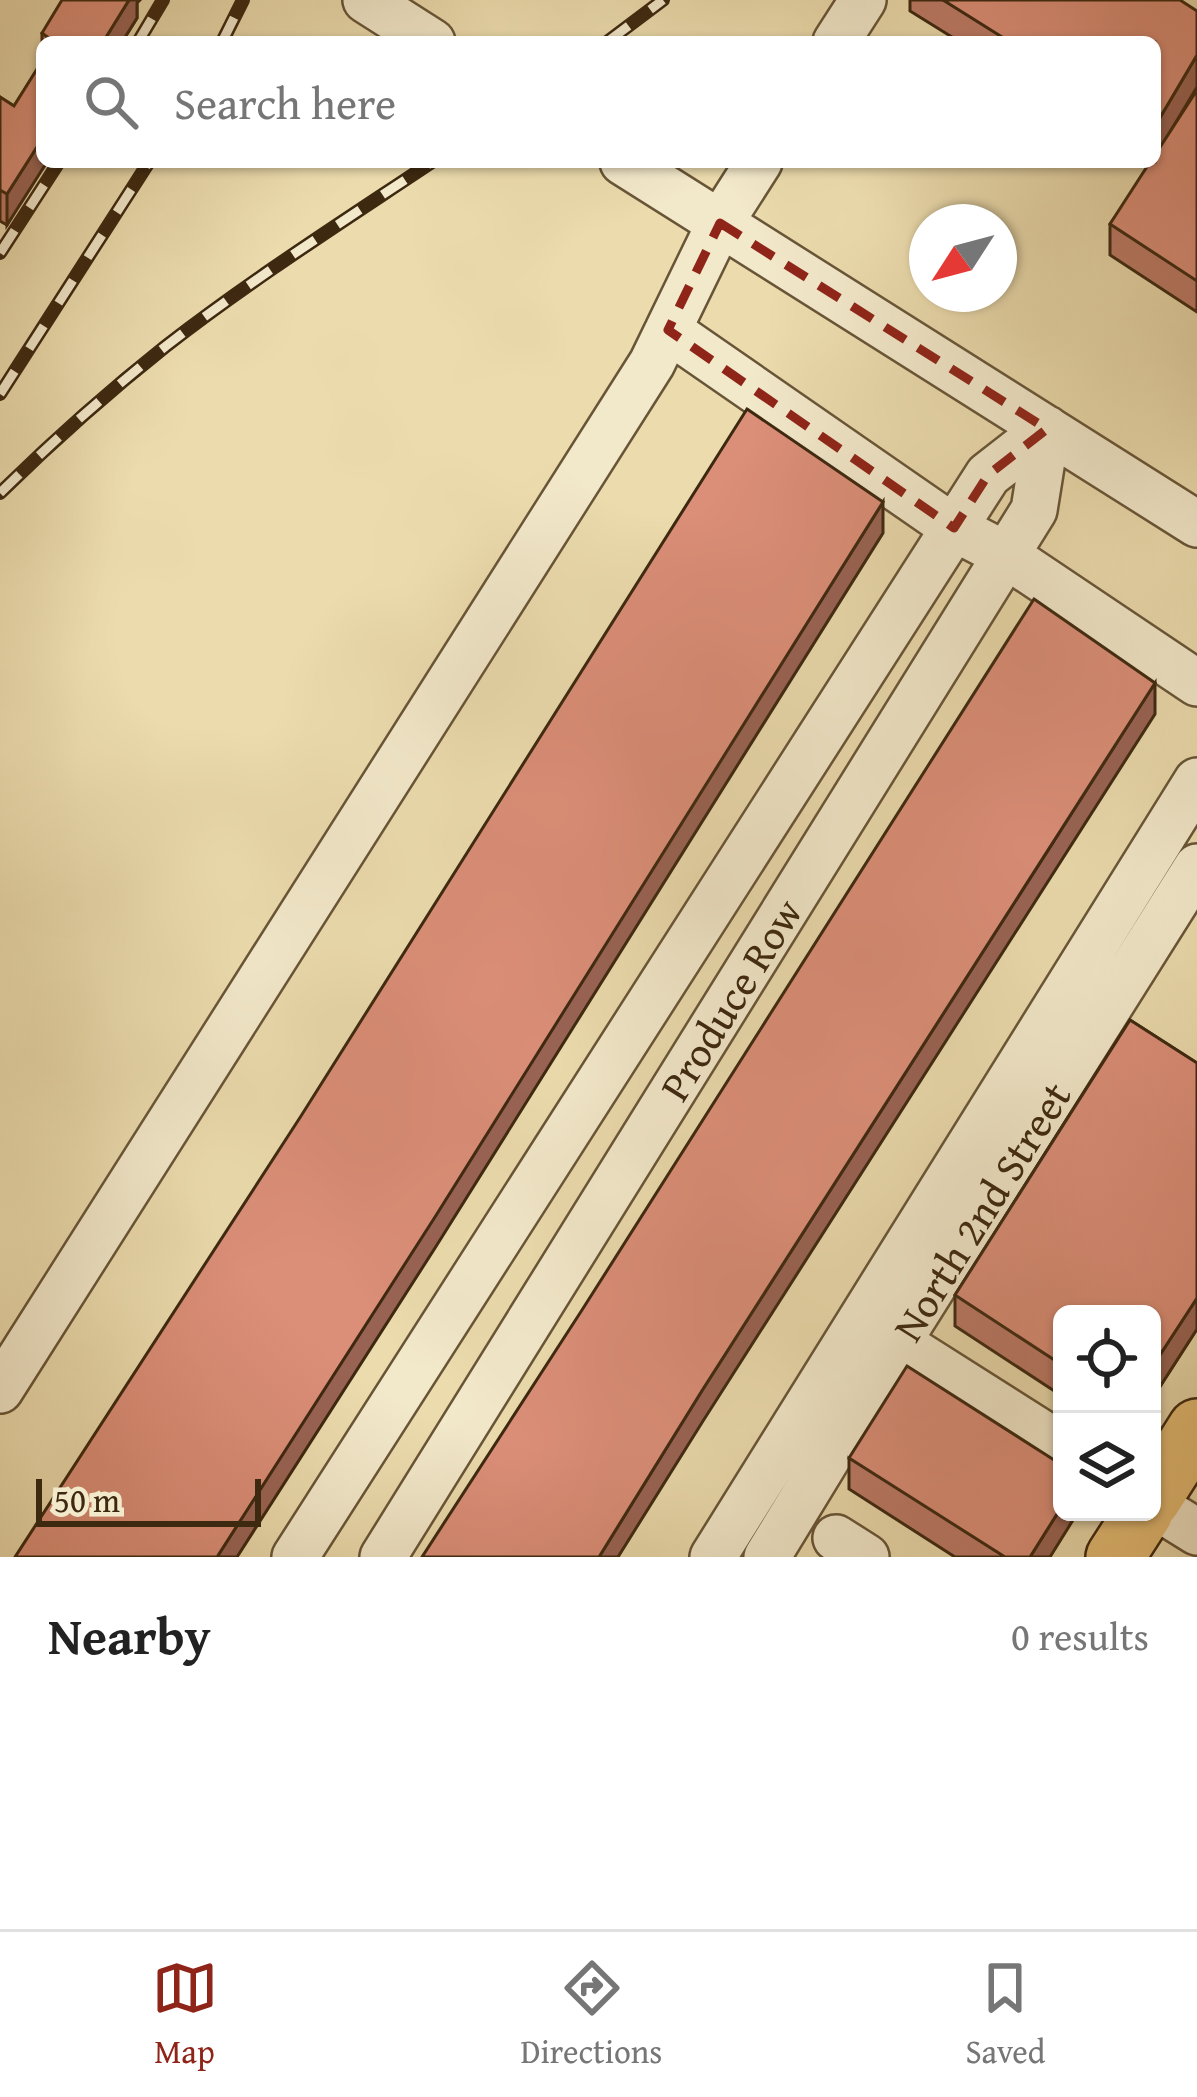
<!DOCTYPE html>
<style>
body{margin:0;font-family:"Gentium Book Plus",serif;background:#f6f6f6;color:#222}
.controls{position:absolute;right:36px;bottom:36px;display:grid;overflow:hidden;border-radius:18px;box-shadow:0 3px 9px #0004}
.controls button{width:108px;height:108px;display:grid;place-items:center;padding:0;border:0;border-bottom:3px solid #e0e0e0;background:#fff;color:#222;font:60px sans-serif}
.compass{position:absolute;left:909px;top:204px;width:108px;height:108px;border-radius:50%;background:#fff;box-shadow:0 3px 9px #0004;rotate:234deg}
.scale{position:absolute;left:36px;bottom:30px;width:225px;box-sizing:border-box;padding-left:12px;border:6px solid #3d2810;border-top:0;font-size:33px;line-height:42px;white-space:nowrap;color:#3d2810;-webkit-text-stroke:9px #f2e8ca;paint-order:stroke}
.list{margin:0;padding:0;list-style:none}
h2{display:flex;justify-content:space-between;align-items:center;height:156px;margin:0;padding:0 48px;font-size:51px}
h2 small{font-size:39px;font-weight:400;color:#767676}
.icon{flex:none;width:66px;height:66px;fill:none;stroke:currentColor;stroke-width:2;stroke-linecap:round;stroke-linejoin:round}
.map{position:relative;flex:none;width:1197px;height:1557px;overflow:hidden}
.search{position:absolute;background:#fff;box-shadow:0 3px 9px #0004;left:36px;right:36px;top:36px;height:132px;display:flex;align-items:center;gap:30px;box-sizing:border-box;padding:0 42px;border-radius:18px;color:#767676;font-size:45px}
.sheet{height:372px;background:#fff}
nav{display:flex;justify-content:space-around;align-items:center;box-sizing:border-box;height:168px;border-top:3px solid #e0e0e0;background:#fff;font-size:33px;color:#767676}
nav a{display:grid;justify-items:center;gap:6px}
nav .on{color:#8f2418}
.map>svg:first-child{display:block}
</style>
<div class="map">
<svg width="1197" height="1557" viewBox="0 0 1197 1557">
<rect width="100%" height="100%" fill="#ebdbad"/>
<filter id="stains"><feTurbulence type="fractalNoise" baseFrequency=".00167" numOctaves="4"/><feColorMatrix values="0 0 0 0 .2 0 0 0 0 .09 0 0 0 0 .02 0 0 0 .5 -.17"/></filter>
<radialGradient id="worn" r=".72"><stop offset=".6" stop-color="#630" stop-opacity="0"/><stop offset="1" stop-color="#630" stop-opacity=".3"/></radialGradient>
<g fill="none" stroke-linecap="round" stroke-linejoin="round">
<g stroke="#685537" stroke-width="50">
<path id="minor" d="M366,0L432,42
M836,42L863,0
M623,162L1197,524
M668,330L954,528L1006,555L1197,683
M898,1342L1062,1446
M0,1390L652,363L720,223L759,162
M1152,1504L1197,1532
M836,1538L866,1557
M295,1557L988,475L1047,429
M383,1557L1034,510L1047,429
M713,1557L1197,781
M767,1557L898,1342L1197,867"/>
</g>
<g stroke="#3d2810" stroke-width="62">
<path id="major" d="M1152,1499L1197,1428
M1115,1557L1144,1512"/>
</g>
<use href="#minor" stroke="#f2e8ca" stroke-width="45"/>
<use href="#major" stroke="#e6be76" stroke-width="57"/>
<g stroke="#3d2810" stroke-width="14">
<path id="rail" d="M138,42L163,0
M222,42L243,0
M607,42L663,0
M0,253L59,162
M0,394L149,162
M0,493C53,441 108,392 166,346C251,280 342,222 432,162"/>
</g>
<use href="#rail" stroke="#f2e8ca" stroke-width="9" stroke-dasharray="27" stroke-linecap="butt"/>
</g>
<path fill="#bc7a67" stroke="#3d2810" stroke-width="3" d="M910,0H1180L1172,128L1197,90V312L1110,255V224L1155,162V42H960L910,11Z
M137,3V18L122,42H42V162L7,225L0,221V97L14,106L42,62V33Z
M1130,1020L1197,1063V1329L1152,1399V1314H1062V1396L955,1326V1295Z
M849,1458L1050,1557H955L849,1489Z"/>
<path fill="#996354" stroke="#3d2810" stroke-width="3" d="M129,0H140L137,3V18L122,42H103Z
M1197,55V87L1155,157V126Z
M42,139V162H47L7,225V194Z
M883,502V533L435,1248L237,1557H217Z
M1155,683V714L703,1421L618,1557H599L703,1389Z
M1197,1298V1329L1152,1399V1367Z
M1062,1506V1512H1078L1050,1557H1030Z"/>
<path fill="#db8e78" stroke="#3d2810" stroke-width="3" d="M62,0H129L103,42H54L42,33Z
M943,0H1180L1197,11V55L1155,126V42H1010Z
M42,61V139L7,194L0,190V97L14,106Z
M1197,90V281L1110,224L1150,162H1155V155Z
M747,409L883,502L435,1217L217,1557H15L301,1116Z
M1034,599L1155,683L703,1389L599,1557H422L582,1310Z
M1130,1020L1197,1063V1298L1152,1367V1314H1062V1365L955,1295Z
M907,1366L1062,1465V1506L1030,1557H1005L849,1458Z"/>
<path fill="none" stroke="#8f2418" stroke-width="9" stroke-dasharray="24 15" stroke-linejoin="round" d="M720,223L1047,429L988,475L954,528L668,330Z"/>
<g text-anchor="middle" dominant-baseline="central" stroke-width="9" stroke-linejoin="round" paint-order="stroke">
<g font-size="42" fill="#3d2810" stroke="#f2e8ca">
<text transform="translate(730 999) rotate(-58)">Produce Row</text>
<text transform="translate(981 1211) rotate(-58)">North 2nd Street</text>
</g>
</g>
<rect width="100%" height="100%" filter="url(#stains)"/>
<rect width="100%" height="100%" fill="url(#worn)"/>
</svg>
<div class="controls">
<button><svg class="icon" aria-label="locate" viewBox="0 0 24 24"><circle cx="12" cy="12" r="6"/><path d="M12 2v4M12 18v4M2 12h4M18 12h4"/></svg></button>
<button><svg class="icon" aria-label="layers" viewBox="0 0 24 24"><path d="M12 4l9 5-9 5-9-5zM3 14l9 5 9-5"/></svg></button>
</div>
<svg class="compass" viewBox="-18 -18 36 36"><path d="M0-13l5 13h-10z" fill="#e53935"/><path d="M0 13l5-13h-10z" fill="#767676"/></svg>
<div class="scale">50 m</div>
<div class="search"><svg class="icon" aria-label="search" viewBox="0 0 24 24"><circle cx="10" cy="10" r="6"/><path d="M15 15l6 6"/></svg>Search here</div>
</div>
<section class="sheet">
<h2>Nearby<small>0 results</small></h2>
<ul class="list">
</ul>
</section>
<nav>
<a class="on"><svg class="icon" aria-label="map" viewBox="0 0 24 24"><path d="M3 6l6-2 6 2 6-2v14l-6 2-6-2-6 2zM9 4v14M15 6v14"/></svg>Map</a>
<a><svg class="icon" aria-label="directions" viewBox="0 0 24 24"><path d="M12 3l9 9-9 9-9-9zM9 14v-3h6M13 9l2 2-2 2"/></svg>Directions</a>
<a><svg class="icon" aria-label="saved" viewBox="0 0 24 24"><path d="M7 4h10v16l-5-4-5 4z"/></svg>Saved</a>
</nav>
